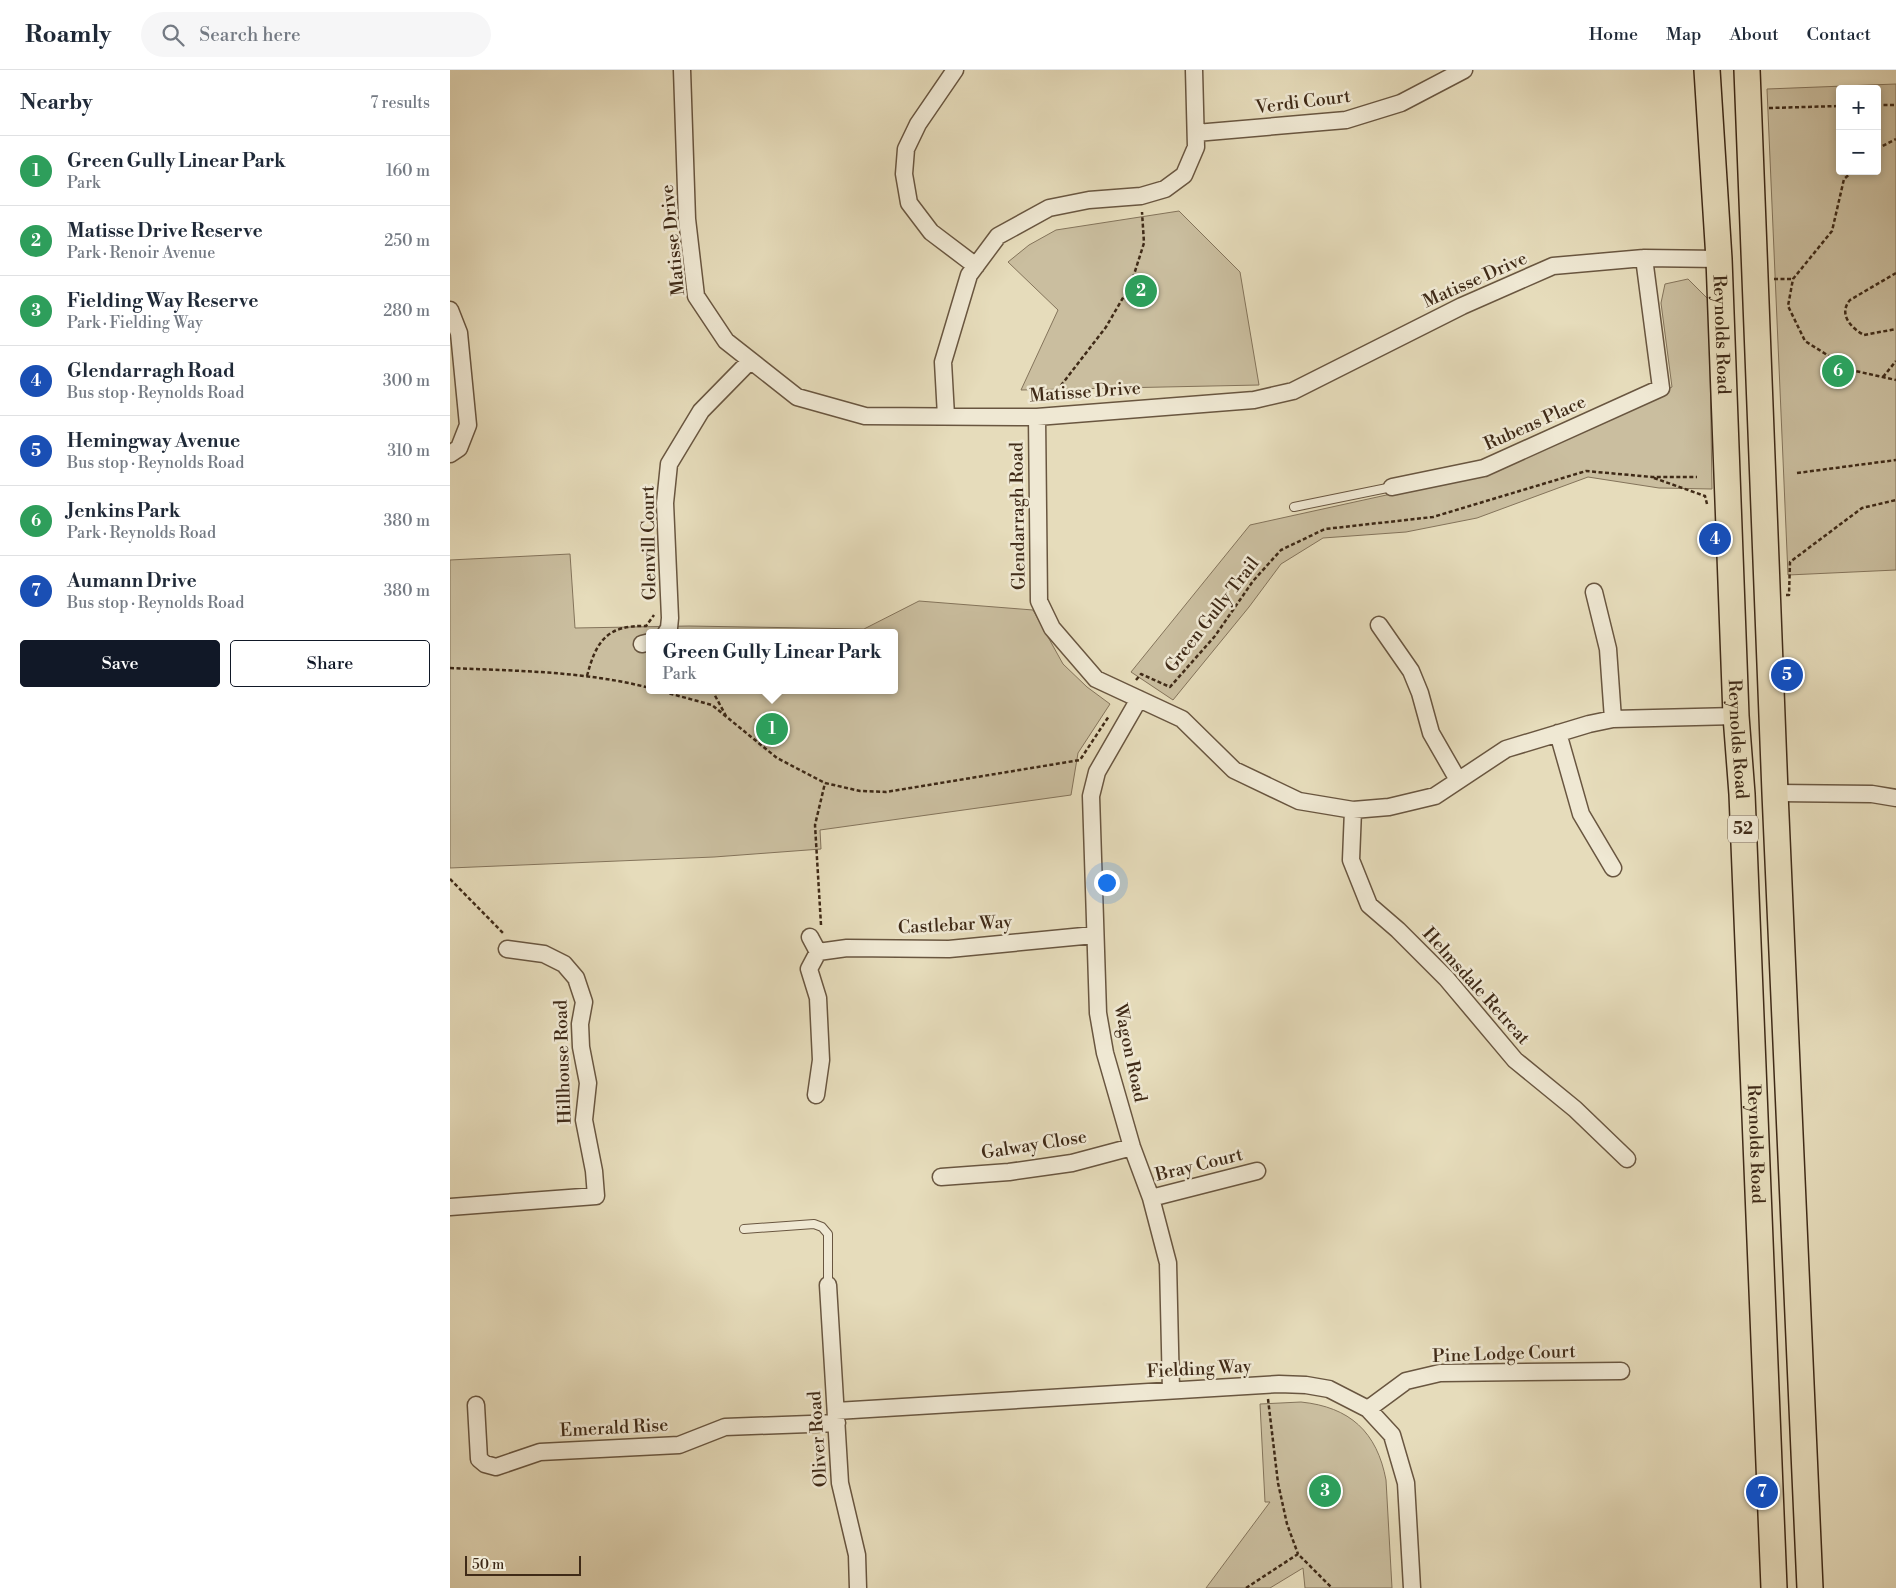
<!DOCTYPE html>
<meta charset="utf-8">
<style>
body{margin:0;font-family:"Libre Bodoni",serif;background:#f6f6f7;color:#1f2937}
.controls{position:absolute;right:15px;top:15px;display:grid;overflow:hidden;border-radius:5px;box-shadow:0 2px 8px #0003}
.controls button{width:45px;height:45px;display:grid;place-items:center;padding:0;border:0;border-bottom:1px solid #e0e1e3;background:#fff;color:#1f2937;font:25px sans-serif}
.scale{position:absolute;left:15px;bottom:12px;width:116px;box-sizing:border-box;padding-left:5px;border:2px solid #3f2a17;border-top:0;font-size:14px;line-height:18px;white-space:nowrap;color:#3f2a17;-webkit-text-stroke:4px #efe8d3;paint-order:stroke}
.you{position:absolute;left:656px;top:812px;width:18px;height:18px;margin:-12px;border:4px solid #fff;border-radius:50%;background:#1a73e8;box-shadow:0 0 0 8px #1a73e833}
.badge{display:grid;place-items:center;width:32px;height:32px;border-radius:50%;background:#111827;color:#fff;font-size:16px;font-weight:700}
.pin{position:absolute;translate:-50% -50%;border:2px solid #fff;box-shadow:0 1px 5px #0006}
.popup{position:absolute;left:196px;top:559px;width:252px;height:65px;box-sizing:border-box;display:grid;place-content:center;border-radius:5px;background:#fff;filter:drop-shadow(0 1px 4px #0005);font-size:16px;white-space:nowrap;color:#747a83}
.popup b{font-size:19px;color:#1f2937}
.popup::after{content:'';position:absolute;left:50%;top:100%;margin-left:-10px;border:10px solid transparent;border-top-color:#fff}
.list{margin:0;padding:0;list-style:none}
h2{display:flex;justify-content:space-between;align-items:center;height:65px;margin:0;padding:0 20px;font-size:21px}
h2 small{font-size:16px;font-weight:400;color:#747a83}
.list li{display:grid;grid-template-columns:32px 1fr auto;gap:15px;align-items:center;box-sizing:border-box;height:70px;padding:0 20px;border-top:1px solid #e0e1e3}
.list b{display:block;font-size:19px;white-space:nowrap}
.list p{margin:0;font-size:16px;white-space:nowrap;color:#747a83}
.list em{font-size:16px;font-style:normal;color:#747a83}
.actions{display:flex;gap:10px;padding:15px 20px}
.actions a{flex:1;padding:11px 0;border:1px solid #111827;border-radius:5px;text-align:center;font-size:18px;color:#111827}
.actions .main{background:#111827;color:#fff}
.icon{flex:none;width:28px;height:28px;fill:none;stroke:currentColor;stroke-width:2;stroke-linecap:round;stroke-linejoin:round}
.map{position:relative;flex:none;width:1446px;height:1518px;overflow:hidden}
header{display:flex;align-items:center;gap:30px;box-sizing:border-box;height:70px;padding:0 25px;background:#fff;border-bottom:1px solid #e0e1e3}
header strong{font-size:24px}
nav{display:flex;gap:28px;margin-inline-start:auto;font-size:18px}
.search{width:350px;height:45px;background:#f6f6f7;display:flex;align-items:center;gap:12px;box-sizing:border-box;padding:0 18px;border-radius:28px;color:#747a83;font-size:19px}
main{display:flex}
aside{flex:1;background:#fff}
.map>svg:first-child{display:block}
</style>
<header>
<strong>Roamly</strong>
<div class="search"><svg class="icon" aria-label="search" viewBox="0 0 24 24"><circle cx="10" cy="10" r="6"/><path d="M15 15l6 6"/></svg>Search here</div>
<nav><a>Home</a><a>Map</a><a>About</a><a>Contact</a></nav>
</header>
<main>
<aside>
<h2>Nearby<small>7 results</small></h2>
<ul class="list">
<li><span class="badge" style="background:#2e9e5b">1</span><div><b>Green Gully Linear Park</b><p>Park</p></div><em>160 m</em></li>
<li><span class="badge" style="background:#2e9e5b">2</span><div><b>Matisse Drive Reserve</b><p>Park · Renoir Avenue</p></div><em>250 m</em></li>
<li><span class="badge" style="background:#2e9e5b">3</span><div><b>Fielding Way Reserve</b><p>Park · Fielding Way</p></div><em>280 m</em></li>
<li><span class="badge" style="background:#1a4fb4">4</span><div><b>Glendarragh Road</b><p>Bus stop · Reynolds Road</p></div><em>300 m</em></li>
<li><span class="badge" style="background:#1a4fb4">5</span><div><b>Hemingway Avenue</b><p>Bus stop · Reynolds Road</p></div><em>310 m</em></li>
<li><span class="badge" style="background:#2e9e5b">6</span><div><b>Jenkins Park</b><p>Park · Reynolds Road</p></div><em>380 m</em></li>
<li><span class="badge" style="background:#1a4fb4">7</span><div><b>Aumann Drive</b><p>Bus stop · Reynolds Road</p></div><em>380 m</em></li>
</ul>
<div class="actions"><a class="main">Save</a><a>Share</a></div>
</aside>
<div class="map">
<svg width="1446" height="1518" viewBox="0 0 1446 1518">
<rect width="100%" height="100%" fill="#e6dcbb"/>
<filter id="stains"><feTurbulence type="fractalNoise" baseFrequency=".004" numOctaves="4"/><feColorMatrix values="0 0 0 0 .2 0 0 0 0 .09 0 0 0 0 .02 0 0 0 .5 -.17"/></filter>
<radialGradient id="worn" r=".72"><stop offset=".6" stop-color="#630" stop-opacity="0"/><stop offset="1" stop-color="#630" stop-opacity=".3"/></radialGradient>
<path fill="#cabe9f" stroke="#84745b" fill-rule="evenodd" d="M1446,14V500L1338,505L1317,19ZM1390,19H1427V101H1390Z
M729,141L790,202L809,315L571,320L608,240L558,192L579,175L606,160Z
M1238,209L1259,230L1262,419L1209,418L1138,407L1027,448L956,462L873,468L831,494L799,537L723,630L681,602L800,455L1041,402L1222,317L1211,233L1215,214Z
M120,484L125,558L239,556L414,559L469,531L583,540L613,594L637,617L660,634L628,683L621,725L370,760L371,779L264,787L0,798V490ZM200,563H444V620H200Z
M851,1332C900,1337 927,1362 936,1410L942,1518H855L853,1498L820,1518H756L820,1432H815L810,1334Z"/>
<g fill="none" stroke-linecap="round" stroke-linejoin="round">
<g stroke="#695640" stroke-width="10">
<path id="lane" d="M844,437L942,417
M294,1159L364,1154L372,1157L378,1164V1215"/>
</g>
<g stroke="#695640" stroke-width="19">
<path id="street" d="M232,0L237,149L246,226L276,271L347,327L415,346L587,347L804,330L843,321L1012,236L1103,196L1194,188L1269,189
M505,0L468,54L456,79L454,104L459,133L481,162L526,196
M746,63L896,50L951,33L1014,0
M0,240L9,263L18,355L9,378L0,384
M496,346L493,292L519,205L548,166L599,138L639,130L691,126L715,119L734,105L746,77L744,0
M587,347L589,531L602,558L646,609L732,649L784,700L849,731L903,740L939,737L985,726L1056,679L1139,654L1163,649L1286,646
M942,417L1034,398L1211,318L1194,188
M1144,522L1158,579L1163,649
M929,555L961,601L970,623L981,663L1008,710
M216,563L219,558L220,548L215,433L219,394L251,341L300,291
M192,574L200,572
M689,629L647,702L641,726L648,943L655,983L682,1077L701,1128L718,1193L721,1320
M1108,663L1131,744L1163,798
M1325,723L1422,724L1446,728
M903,740L901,790L919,835L948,860L996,908L1065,990L1125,1039L1177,1089
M360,867L368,882
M366,1025L371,990L368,928L359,899L368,882L397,878L499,879L644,865
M491,1107L559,1102L622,1093L682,1077
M701,1128L807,1101
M0,1137L146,1126L144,1101L134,1050L138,1013L131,977L130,954L134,932L126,908L114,894L94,884L57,879
M378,1215L390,1413L407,1485L408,1518
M26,1335L29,1389L35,1394L46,1397L90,1382L229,1375L275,1357L387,1353
M918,1339L956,1311L990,1303L1171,1301
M386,1341L829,1314L856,1315L879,1319L918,1339L942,1365L956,1413L962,1518"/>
</g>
<g stroke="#3f2a17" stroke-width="28">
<g id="primary">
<path id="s1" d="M1257,0L1269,189L1286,646L1292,724L1324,1518"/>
<path d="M1297,0L1325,723L1360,1518"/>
</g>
</g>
<path stroke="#3f2a17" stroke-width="2.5" stroke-dasharray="4 2.5" stroke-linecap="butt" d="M1427,35H1446
M1319,38L1390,36
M1427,79L1446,69
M1403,101L1394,109L1382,161L1343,209L1338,236L1355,271L1401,300L1446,310
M1446,203L1400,230C1388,244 1401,258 1414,265L1446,259
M1324,209H1343
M1433,307L1446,291
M599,331L656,257L681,214L694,173L692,142
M1347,403L1446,390
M1204,408L1255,426L1257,434
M1336,525H1339L1340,492L1412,438L1446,430
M0,598C67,601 134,601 200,618
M137,606C146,571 157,555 196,556L204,545
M686,610L691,604L720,617L765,566L803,511L831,480L875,459L983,447L1136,401L1202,407H1247
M207,620L262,635L327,688L375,713L410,721L436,722L630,690L659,646
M262,620L276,646
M0,809L53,863
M371,855L365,755L375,713
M818,1329L828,1413L837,1454L848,1484
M796,1518L848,1484L882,1518"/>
<use href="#lane" stroke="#efe8d3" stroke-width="8"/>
<use href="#street" stroke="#efe8d3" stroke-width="16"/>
<use href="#primary" stroke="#e6dcbb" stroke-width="25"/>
</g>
<g text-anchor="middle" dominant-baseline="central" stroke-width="5" stroke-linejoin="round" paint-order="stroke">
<rect fill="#efe8d3" stroke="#74634f" stroke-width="1" x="1278" y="745.5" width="30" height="27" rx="4"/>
<g font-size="16" font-weight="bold" fill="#3f2a17">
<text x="1293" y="759">52</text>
</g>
<g font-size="18" fill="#3f2a17" stroke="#efe8d3">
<text transform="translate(853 32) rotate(-7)">Verdi Court</text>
<text transform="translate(223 170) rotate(-96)">Matisse Drive</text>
<text transform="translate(1025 210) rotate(-24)">Matisse Drive</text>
<text stroke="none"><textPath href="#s1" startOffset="265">Reynolds Road</textPath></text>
<text transform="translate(635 322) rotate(-4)">Matisse Drive</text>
<text transform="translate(1085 353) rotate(-24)">Rubens Place</text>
<text transform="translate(568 446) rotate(-91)">Glendarragh Road</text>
<text transform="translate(199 473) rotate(-91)">Glenvill Court</text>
<text transform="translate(762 545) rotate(-52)">Green Gully Trail</text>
<text stroke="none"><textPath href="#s1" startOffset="670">Reynolds Road</textPath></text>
<text transform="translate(505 855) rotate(-3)">Castlebar Way</text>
<text transform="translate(1026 916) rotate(48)">Helmsdale Retreat</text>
<text transform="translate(680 983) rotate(78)">Wagon Road</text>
<text transform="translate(113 992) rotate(-92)">Hillhouse Road</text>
<text stroke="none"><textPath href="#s1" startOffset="1075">Reynolds Road</textPath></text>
<text transform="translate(584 1075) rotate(-9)">Galway Close</text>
<text transform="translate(749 1095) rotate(-14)">Bray Court</text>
<text transform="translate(1054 1284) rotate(-2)">Pine Lodge Court</text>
<text transform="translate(749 1299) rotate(-3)">Fielding Way</text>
<text transform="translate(164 1358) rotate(-3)">Emerald Rise</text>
<text transform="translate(368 1369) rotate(-94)">Oliver Road</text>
</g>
</g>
<rect width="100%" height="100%" filter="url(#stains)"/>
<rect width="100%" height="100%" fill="url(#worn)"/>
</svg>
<div class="controls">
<button>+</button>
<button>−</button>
</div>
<div class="scale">50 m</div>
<div class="you"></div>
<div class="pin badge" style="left:322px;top:659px;background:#2e9e5b">1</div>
<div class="popup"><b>Green Gully Linear Park</b>Park</div>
<div class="pin badge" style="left:691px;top:221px;background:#2e9e5b">2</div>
<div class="pin badge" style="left:875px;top:1421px;background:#2e9e5b">3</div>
<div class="pin badge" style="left:1265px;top:469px;background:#1a4fb4">4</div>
<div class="pin badge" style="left:1337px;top:605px;background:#1a4fb4">5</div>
<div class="pin badge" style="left:1388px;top:301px;background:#2e9e5b">6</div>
<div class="pin badge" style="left:1312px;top:1422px;background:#1a4fb4">7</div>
</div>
</main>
